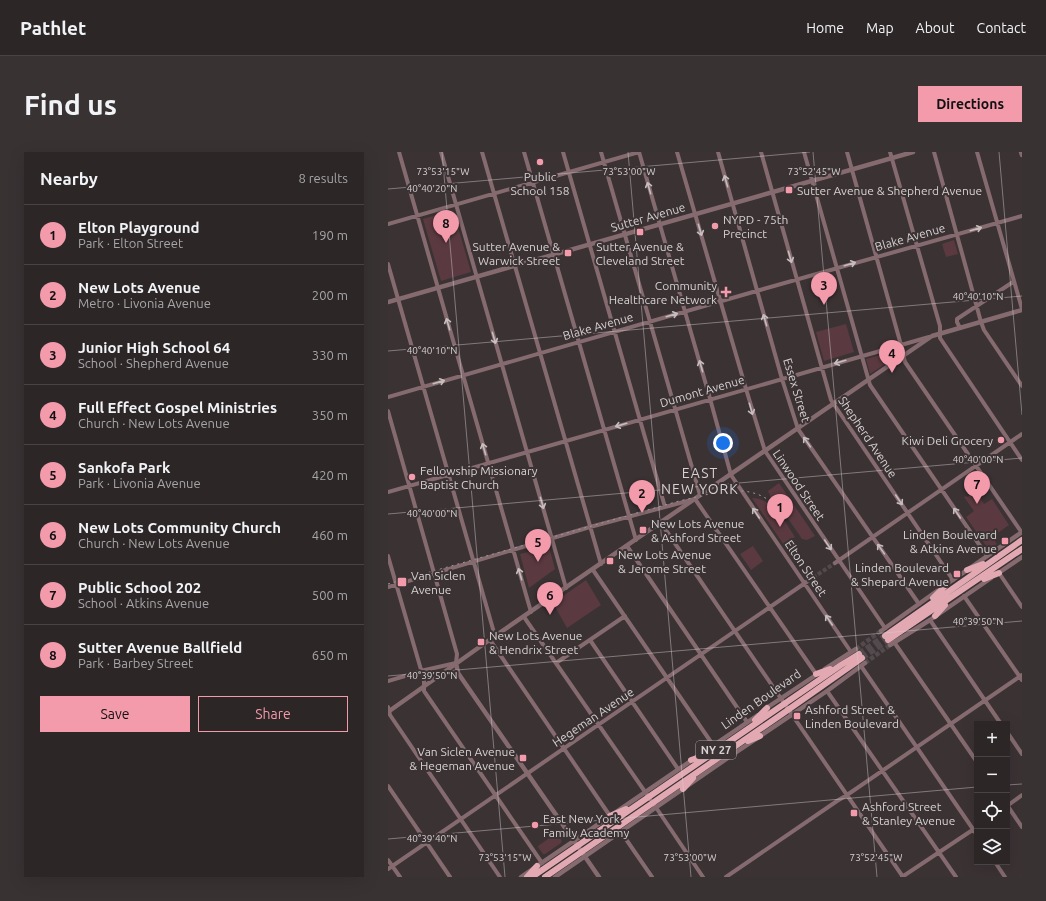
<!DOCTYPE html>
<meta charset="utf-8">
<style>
body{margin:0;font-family:Ubuntu,sans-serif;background:#383233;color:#f1f3f6}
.controls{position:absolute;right:12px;bottom:12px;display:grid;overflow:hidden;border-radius:0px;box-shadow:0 4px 16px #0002}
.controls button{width:36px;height:36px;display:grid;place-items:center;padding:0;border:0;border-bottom:1px solid #484344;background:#2c2627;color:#f1f3f6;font:20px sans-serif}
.you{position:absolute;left:335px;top:291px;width:14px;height:14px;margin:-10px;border:3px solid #fff;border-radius:50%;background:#1a73e8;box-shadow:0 0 0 6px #1a73e833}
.badge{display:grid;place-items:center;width:26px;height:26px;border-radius:50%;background:#f39aab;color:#111;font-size:13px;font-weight:700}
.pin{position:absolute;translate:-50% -33px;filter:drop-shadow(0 1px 2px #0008)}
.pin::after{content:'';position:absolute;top:21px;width:14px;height:12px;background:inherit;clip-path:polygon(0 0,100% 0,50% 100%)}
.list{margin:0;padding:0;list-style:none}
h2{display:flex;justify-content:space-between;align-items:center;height:52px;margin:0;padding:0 16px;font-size:17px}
h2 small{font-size:13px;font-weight:400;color:#a6a5a7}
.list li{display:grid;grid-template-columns:26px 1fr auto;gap:12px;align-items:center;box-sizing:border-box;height:60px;padding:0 16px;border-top:1px solid #484344}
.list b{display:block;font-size:15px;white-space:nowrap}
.list p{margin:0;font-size:13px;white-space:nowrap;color:#a6a5a7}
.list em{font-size:13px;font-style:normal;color:#a6a5a7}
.actions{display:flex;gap:8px;padding:12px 16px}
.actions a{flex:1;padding:9px 0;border:1px solid #f39aab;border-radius:0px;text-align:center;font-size:14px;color:#f39aab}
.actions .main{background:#f39aab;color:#111}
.icon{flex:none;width:22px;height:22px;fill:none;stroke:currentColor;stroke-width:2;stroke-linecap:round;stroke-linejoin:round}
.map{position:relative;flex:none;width:634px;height:725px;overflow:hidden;border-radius:0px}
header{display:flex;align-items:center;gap:24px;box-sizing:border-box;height:56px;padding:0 20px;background:#2c2627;border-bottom:1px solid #484344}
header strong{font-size:19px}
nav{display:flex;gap:22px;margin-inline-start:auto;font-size:14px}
.intro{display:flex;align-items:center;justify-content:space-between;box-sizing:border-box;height:96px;padding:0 24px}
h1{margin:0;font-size:28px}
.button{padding:10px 18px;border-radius:0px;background:#f39aab;color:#111;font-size:14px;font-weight:700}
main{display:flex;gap:24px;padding:0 24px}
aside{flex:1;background:#2c2627;border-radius:0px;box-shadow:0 4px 16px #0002}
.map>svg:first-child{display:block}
</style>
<header>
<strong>Pathlet</strong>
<nav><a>Home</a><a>Map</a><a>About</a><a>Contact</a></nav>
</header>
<div class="intro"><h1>Find us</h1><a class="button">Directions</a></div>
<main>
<aside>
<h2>Nearby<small>8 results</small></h2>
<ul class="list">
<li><span class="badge">1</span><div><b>Elton Playground</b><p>Park · Elton Street</p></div><em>190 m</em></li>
<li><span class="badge">2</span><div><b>New Lots Avenue</b><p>Metro · Livonia Avenue</p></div><em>200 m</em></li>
<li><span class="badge">3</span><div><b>Junior High School 64</b><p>School · Shepherd Avenue</p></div><em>330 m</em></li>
<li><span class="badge">4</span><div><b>Full Effect Gospel Ministries</b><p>Church · New Lots Avenue</p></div><em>350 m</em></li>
<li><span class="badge">5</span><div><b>Sankofa Park</b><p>Park · Livonia Avenue</p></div><em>420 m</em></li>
<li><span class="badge">6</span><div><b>New Lots Community Church</b><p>Church · New Lots Avenue</p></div><em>460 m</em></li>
<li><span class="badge">7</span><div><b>Public School 202</b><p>School · Atkins Avenue</p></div><em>500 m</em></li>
<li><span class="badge">8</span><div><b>Sutter Avenue Ballfield</b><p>Park · Barbey Street</p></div><em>650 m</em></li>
</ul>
<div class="actions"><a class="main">Save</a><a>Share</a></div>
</aside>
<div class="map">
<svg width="634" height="725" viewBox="0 0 634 725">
<rect width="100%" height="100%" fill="#3b3234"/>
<path fill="#5a3a40" d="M65,58L83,120L53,129L35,67Z
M566,88L570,102L558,105L554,92Z
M458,172L466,200L436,209L428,180Z
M511,198L512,202L482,222L478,207Z
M391,331L427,384L419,388L414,387L399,365L392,356L383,346L380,339Z
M587,338L596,352L604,347L621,373L604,385L609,392L601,398L578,365L586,359L576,345L578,344L579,345L586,341L585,339Z
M364,346C384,346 398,371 407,385L401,389L404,395L400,399Z
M365,394L375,409L363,418L352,402Z
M161,395L167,417L141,436L132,402Z
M198,428L213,453L179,476L165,451Z
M167,682L170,683L174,689L173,691L157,702H155L150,695V694Z"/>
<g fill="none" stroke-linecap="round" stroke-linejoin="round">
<path stroke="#524a4c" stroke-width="4" stroke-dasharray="4 2" stroke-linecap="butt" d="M420,429L447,411"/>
<path stroke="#524a4c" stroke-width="4.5" stroke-dasharray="4.5 2" stroke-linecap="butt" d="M468,497L493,479
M477,511L502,493"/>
<path stroke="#524a4c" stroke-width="6" stroke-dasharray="6 3" stroke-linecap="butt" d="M471,502L497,484
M474,506L500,488"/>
<path stroke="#856b6f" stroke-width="4" d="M11,0L143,460
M53,0L178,436
M94,0L213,412
M136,0L248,388
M175,0L277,355
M213,0L312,343
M251,0L321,243L343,323L463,500
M289,0L358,237L377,299L497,476
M330,0L394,227L410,277L531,452
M373,0L443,248L565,428
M416,0L482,233L599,404
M459,0L513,193L517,210L634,381
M502,0L552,174V186L634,308
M546,0L593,170L596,178L634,234
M589,0L634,157
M0,72L251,0
M0,112L107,484
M572,176L569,170V167L625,130
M0,245L372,138L634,64
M0,259L69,502L68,511L37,518L0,529
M0,340L541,185
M273,371L515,725
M239,394L359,570
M0,404L36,528V539L154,711
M447,411L634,282
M205,418L325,593
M611,421L634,455
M0,435L202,375L307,347L428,522
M576,444L634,528
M136,465L262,647
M542,468L613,572
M102,488L222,664
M202,488L290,617
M506,490L589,610
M168,511L237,464
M473,514L589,683
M439,539L568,725
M0,555L2,563L112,725
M619,580L634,602
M0,634L62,725
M619,653L634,675
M267,654L315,725
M619,654L634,643
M233,680L264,725
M0,708L12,725
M607,710L617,725
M0,717L420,429
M338,725L449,649L459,643L634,523
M514,725L589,675"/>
<path stroke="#856b6f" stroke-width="4.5" d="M633,0L634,3
M0,150L525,0
M609,422L634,405
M556,434L634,380
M493,479L549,439
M502,493L542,468L603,426
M68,511L70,521L211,725
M437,517L468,497
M377,557L431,521
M0,560L107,484L544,184L634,158
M133,725L370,563
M167,725L344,603L439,539L477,511"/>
<path stroke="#e2a9b3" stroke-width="6" d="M579,418L595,412
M596,427L611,421
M545,446L558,433
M547,464L557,453
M497,484L634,388
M500,488L634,397
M428,522L442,517
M367,568L379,556
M360,589L372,584
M303,608L318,603
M295,637L305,626
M222,664L238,657
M139,725L149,714
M144,725L453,513L471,502
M157,725L397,560L474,506"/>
<path stroke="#9f989a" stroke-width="1" stroke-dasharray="2 4" stroke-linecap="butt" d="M0,432L291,349C332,340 369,325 399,366"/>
</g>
<defs><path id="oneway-shaft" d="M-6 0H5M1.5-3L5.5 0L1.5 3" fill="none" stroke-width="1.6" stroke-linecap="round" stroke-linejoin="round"/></defs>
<g stroke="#c6bdbe">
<use href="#oneway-shaft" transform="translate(338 29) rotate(-106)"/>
<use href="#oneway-shaft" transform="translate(261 36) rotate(-106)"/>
<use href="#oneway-shaft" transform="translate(588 77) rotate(-16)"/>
<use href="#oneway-shaft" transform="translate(312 78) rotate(74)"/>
<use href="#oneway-shaft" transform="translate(402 105) rotate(74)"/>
<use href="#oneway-shaft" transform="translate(462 112) rotate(-16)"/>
<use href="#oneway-shaft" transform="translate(284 163) rotate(-16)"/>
<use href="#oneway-shaft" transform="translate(377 168) rotate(-106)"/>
<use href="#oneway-shaft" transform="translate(60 172) rotate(-106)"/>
<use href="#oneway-shaft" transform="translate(106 186) rotate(74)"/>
<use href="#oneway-shaft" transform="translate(452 210) rotate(164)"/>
<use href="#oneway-shaft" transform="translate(313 214) rotate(-106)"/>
<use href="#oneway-shaft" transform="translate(51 230) rotate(-16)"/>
<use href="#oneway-shaft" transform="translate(363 257) rotate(74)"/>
<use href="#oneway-shaft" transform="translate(233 273) rotate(164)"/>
<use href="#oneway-shaft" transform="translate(419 290) rotate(-125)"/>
<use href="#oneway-shaft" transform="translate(96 297) rotate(-106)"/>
<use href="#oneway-shaft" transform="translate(511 348) rotate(56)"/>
<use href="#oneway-shaft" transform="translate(154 351) rotate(74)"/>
<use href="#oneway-shaft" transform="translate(368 361) rotate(-124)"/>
<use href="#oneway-shaft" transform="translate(569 361) rotate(-124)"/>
<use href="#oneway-shaft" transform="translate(440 393) rotate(56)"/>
<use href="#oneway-shaft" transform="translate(493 397) rotate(-125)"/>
<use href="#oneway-shaft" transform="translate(132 422) rotate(-106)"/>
<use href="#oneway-shaft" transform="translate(441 468) rotate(-124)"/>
</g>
<path fill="none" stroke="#d6d1d2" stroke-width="1" stroke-opacity="0.45" d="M54,0L117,725M240,0L303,725M425,0L489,725M611,0L634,263M0,37L422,0M0,199L634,144M0,362L634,306M0,524L634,469M619,633L634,632M0,687L589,635"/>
<g fill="#f39aab" stroke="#3b3234" stroke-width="1.5">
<circle cx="152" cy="10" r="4"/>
<rect x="397" y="34" width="8" height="8" rx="2"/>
<circle cx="327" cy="74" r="4"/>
<rect x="248" y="76" width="8" height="8" rx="2"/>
<rect x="176" y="97" width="8" height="8" rx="2"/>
<path d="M336 134h4v4h4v4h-4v4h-4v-4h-4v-4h4z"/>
<circle cx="613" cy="288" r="4"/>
<circle cx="24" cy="325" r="4"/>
<rect x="251" y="374" width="8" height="8" rx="2"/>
<rect x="613" y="385" width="8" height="8" rx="2"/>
<rect x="218" y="405" width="8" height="8" rx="2"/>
<rect x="565" y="418" width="8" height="8" rx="2"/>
<rect x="9" y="425" width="10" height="10" rx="2"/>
<rect x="89" y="486" width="8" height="8" rx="2"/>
<rect x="405" y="560" width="8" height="8" rx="2"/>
<rect x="131" y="602" width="8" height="8" rx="2"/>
<rect x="462" y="657" width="8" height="8" rx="2"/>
<circle cx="147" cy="673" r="4"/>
</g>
<g text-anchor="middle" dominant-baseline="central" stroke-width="4" stroke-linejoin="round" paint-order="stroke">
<rect fill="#3b3234" stroke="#a8a1a3" stroke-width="1" x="308" y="589" width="40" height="18" rx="3"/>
<g font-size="11" font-weight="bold" fill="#d6d1d2">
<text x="328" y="598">NY 27</text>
</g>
<g font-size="12" fill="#d6d1d2" stroke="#3b3234" text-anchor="start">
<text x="152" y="24" text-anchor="middle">Public<tspan x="152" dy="14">School 158</tspan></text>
<text x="409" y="38">Sutter Avenue &amp; Shepherd Avenue</text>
<text x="335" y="67">NYPD - 75th<tspan x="335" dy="14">Precinct</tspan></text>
<text x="172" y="94" text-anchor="end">Sutter Avenue &amp;<tspan x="172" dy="14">Warwick Street</tspan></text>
<text x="252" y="94" text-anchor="middle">Sutter Avenue &amp;<tspan x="252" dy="14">Cleveland Street</tspan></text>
<text x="329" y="133" text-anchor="end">Community<tspan x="329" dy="14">Healthcare Network</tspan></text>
<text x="605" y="288" text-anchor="end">Kiwi Deli Grocery</text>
<text x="32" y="318">Fellowship Missionary<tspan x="32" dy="14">Baptist Church</tspan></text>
<text x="263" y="371">New Lots Avenue<tspan x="263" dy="14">&amp; Ashford Street</tspan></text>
<text x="609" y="382" text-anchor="end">Linden Boulevard<tspan x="609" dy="14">&amp; Atkins Avenue</tspan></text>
<text x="230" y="402">New Lots Avenue<tspan x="230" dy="14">&amp; Jerome Street</tspan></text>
<text x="561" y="415" text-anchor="end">Linden Boulevard<tspan x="561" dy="14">&amp; Shepard Avenue</tspan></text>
<text x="23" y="423">Van Siclen<tspan x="23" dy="14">Avenue</tspan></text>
<text x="101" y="483">New Lots Avenue<tspan x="101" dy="14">&amp; Hendrix Street</tspan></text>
<text x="417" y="557">Ashford Street &amp;<tspan x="417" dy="14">Linden Boulevard</tspan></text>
<text x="127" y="599" text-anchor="end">Van Siclen Avenue<tspan x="127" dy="14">&amp; Hegeman Avenue</tspan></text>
<text x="474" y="654">Ashford Street<tspan x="474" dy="14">&amp; Stanley Avenue</tspan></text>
<text x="155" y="666">East New York<tspan x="155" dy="14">Family Academy</tspan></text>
</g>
<g font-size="12" fill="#d6d1d2" stroke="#3b3234">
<text transform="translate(260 65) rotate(-16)">Sutter Avenue</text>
<text transform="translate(522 85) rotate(-16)">Blake Avenue</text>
<text transform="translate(210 174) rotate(-16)">Blake Avenue</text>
<text transform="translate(409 238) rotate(73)">Essex Street</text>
<text transform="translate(314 239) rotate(-16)">Dumont Avenue</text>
<text transform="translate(480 285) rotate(56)">Shepherd Avenue</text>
<text transform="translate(411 333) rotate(56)">Linwood Street</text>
<text transform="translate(418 416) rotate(56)">Elton Street</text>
<text transform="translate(373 547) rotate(-35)">Linden Boulevard</text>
<text transform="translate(205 565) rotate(-34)">Hegeman Avenue</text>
</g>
<g font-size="14" letter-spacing="1" fill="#d6d1d2" stroke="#3b3234">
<text x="312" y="321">EAST<tspan x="312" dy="16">NEW YORK</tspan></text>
</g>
</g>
<g font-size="10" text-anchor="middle" fill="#d6d1d2" stroke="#3b3234" stroke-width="4" stroke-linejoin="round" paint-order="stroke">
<text x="55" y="23">73°53'15"W</text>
<text x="241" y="23">73°53'00"W</text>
<text x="426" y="23">73°52'45"W</text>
<text x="44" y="40">40°40'20"N</text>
<text x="590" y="148">40°40'10"N</text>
<text x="44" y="202">40°40'10"N</text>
<text x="590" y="311">40°40'00"N</text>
<text x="44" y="365">40°40'00"N</text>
<text x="590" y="473">40°39'50"N</text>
<text x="44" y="527">40°39'50"N</text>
<text x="44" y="690">40°39'40"N</text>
<text x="117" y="709">73°53'15"W</text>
<text x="302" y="709">73°53'00"W</text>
<text x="488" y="709">73°52'45"W</text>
</g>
</svg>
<div class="controls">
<button>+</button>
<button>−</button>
<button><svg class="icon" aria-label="locate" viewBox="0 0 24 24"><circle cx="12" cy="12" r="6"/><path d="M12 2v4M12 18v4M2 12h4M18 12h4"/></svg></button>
<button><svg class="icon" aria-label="layers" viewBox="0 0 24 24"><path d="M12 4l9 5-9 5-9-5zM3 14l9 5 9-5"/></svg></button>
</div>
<div class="you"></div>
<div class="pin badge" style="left:392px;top:375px">1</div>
<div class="pin badge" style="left:254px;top:361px">2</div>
<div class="pin badge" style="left:436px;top:153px">3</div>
<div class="pin badge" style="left:504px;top:221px">4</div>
<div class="pin badge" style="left:150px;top:410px">5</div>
<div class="pin badge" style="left:162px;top:463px">6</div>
<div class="pin badge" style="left:589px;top:352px">7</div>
<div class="pin badge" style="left:58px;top:91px">8</div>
</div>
</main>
